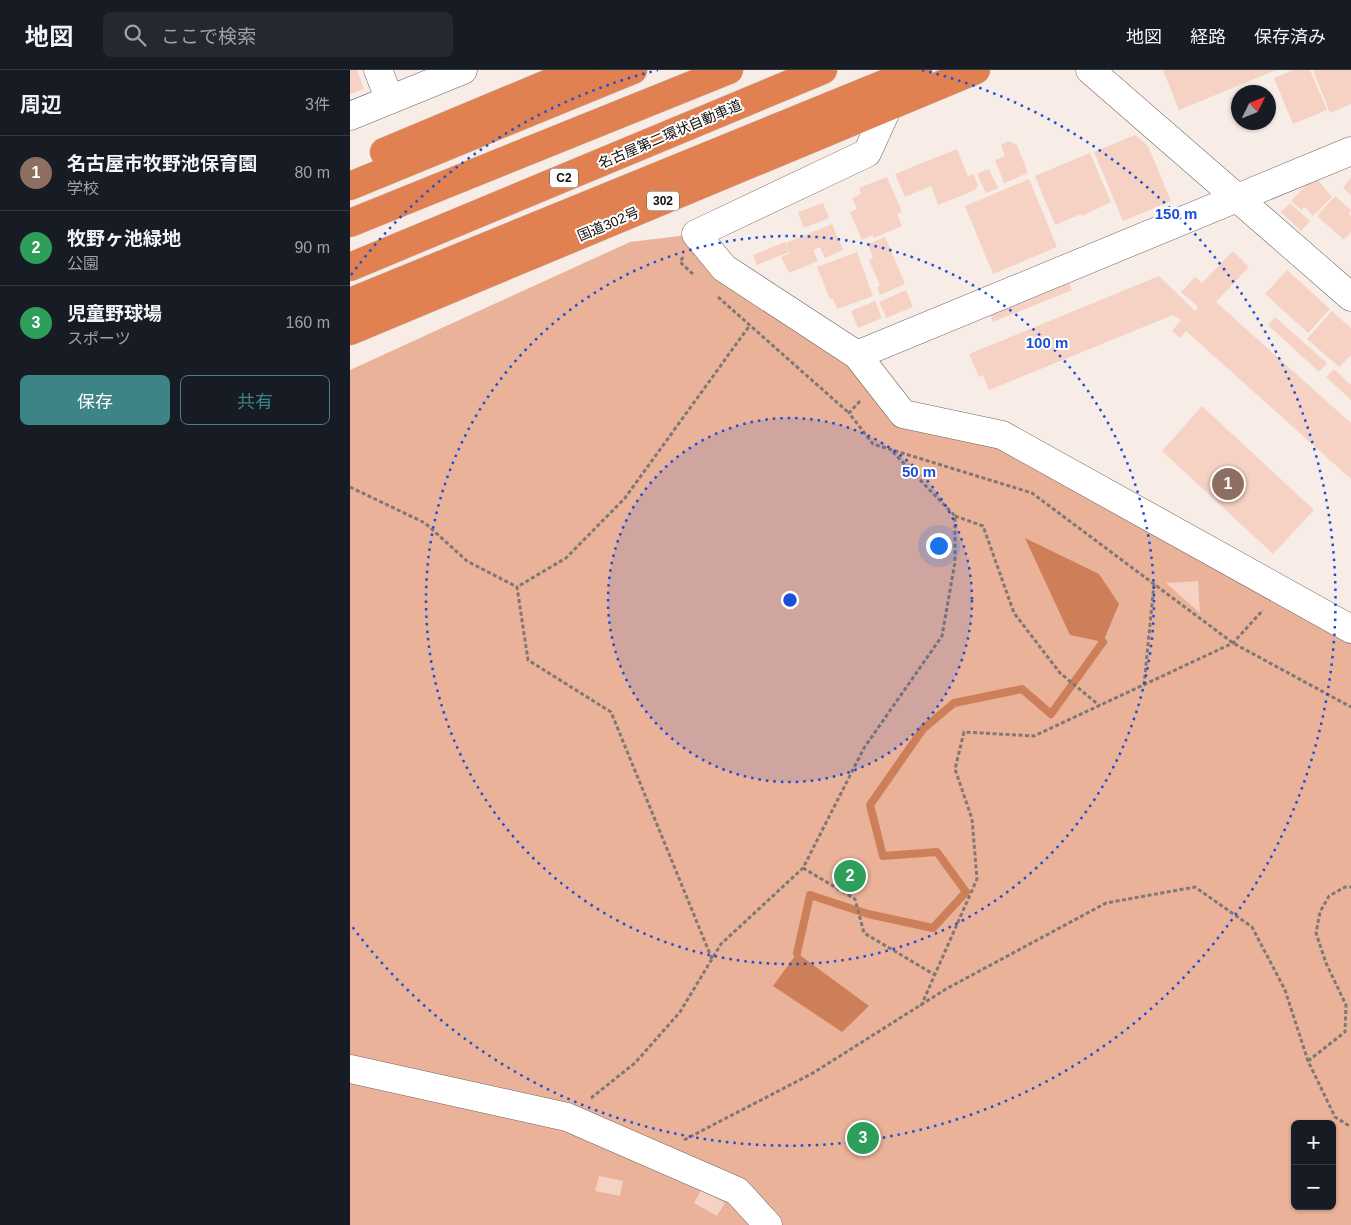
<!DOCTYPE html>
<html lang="ja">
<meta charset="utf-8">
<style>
body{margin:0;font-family:Arial,"Noto Sans JP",sans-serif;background:#242831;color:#f1f3f6}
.controls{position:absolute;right:15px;bottom:15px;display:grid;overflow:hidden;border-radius:8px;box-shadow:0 1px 4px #0004}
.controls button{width:45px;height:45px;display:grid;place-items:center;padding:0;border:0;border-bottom:1px solid #363941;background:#171b24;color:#f1f3f6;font:25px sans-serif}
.compass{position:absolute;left:881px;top:15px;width:45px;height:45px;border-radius:50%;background:#171b24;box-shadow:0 1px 4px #0004;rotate:47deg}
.you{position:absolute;left:588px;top:475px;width:18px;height:18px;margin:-12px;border:4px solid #fff;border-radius:50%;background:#1a73e8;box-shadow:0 0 0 8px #1a73e833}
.badge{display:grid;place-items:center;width:32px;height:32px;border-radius:50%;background:#3c8485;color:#fff;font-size:16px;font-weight:700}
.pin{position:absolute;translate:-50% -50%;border:2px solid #fff;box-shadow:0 1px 5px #0006}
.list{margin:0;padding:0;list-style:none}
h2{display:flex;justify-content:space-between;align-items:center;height:65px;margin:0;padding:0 20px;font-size:21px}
h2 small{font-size:16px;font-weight:400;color:#9ea1a6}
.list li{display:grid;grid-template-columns:32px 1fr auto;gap:15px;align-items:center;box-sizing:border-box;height:75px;padding:0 20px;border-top:1px solid #363941}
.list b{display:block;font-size:19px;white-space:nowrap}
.list p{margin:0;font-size:16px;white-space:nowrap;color:#9ea1a6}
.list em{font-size:16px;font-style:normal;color:#9ea1a6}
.actions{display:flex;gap:10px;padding:15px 20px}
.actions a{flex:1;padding:11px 0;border:1px solid #3c8485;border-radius:8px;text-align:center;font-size:18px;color:#3c8485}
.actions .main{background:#3c8485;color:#fff}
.icon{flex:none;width:28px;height:28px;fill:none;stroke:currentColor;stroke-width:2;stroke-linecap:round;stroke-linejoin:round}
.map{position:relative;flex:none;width:1001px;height:1155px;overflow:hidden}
header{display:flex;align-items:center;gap:30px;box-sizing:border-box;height:70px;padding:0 25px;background:#171b24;border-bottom:1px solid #363941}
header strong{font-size:24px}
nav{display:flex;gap:28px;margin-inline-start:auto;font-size:18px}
.search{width:350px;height:45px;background:#242831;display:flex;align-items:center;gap:12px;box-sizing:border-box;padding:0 18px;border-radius:8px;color:#9ea1a6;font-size:19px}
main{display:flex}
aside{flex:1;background:#171b24}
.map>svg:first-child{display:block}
</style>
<header>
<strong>地図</strong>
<div class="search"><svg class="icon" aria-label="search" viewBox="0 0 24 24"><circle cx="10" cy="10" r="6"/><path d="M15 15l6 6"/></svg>ここで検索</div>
<nav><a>地図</a><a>経路</a><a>保存済み</a></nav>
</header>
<main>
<aside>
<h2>周辺<small>3件</small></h2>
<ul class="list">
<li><span class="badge" style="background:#8d6e63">1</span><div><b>名古屋市牧野池保育園</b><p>学校</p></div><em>80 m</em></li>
<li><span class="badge" style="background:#2e9e5b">2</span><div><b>牧野ヶ池緑地</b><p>公園</p></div><em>90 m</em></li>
<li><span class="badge" style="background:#2e9e5b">3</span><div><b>児童野球場</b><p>スポーツ</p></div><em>160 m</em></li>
</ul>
<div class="actions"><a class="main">保存</a><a>共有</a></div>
</aside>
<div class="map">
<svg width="1001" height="1155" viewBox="0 0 1001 1155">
<rect width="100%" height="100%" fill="#f8ece7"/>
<path fill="#eab298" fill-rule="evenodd" d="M346,164L507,285L553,344L652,365L1001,559V1155H0V300L280,172ZM945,1054H982V1136H945Z"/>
<path fill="#cd7f59" d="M675,468L749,504L769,534L753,572L720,565Z
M447,883L519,936L492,962L423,916Z"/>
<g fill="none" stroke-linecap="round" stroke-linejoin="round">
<path stroke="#cd7f59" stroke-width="8" d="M447,883L460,825L518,844L583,858L616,822L587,782L533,786L520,735L573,659L604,633L672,619L701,644L753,572"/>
</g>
<path fill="#f5d2c3" d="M0,0H7L14,19L0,24Z
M813,0H926L829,40Z
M943,0H960L977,40L943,54L924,8Z
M963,0H1001V34L980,43Z
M785,65L798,76L821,131L773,151L744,82Z
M659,71L667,75L678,103L654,113L645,90L655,86L651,75Z
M607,79L618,106L623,104L628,115L625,120L588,135L581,116L555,127L545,104Z
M740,83L761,132L732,146L731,144L705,155L685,106Z
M639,99L648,118L636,123L627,104Z
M537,107L552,142L547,144L552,156L524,168L523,165L512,170L500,142L507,139L502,128L511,124L509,118Z
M1001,108V125L993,118Z
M679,109L707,177L643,204L615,136Z
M967,109L982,127L963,146L955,137L951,140L941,131L960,111L962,114Z
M985,126L1001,140L999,145L1001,146V162L994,170L967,146Z
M473,133L479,148L454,158L448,142Z
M940,133L960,151L951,161L931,142Z
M482,154L493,180L475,188L470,177L463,180L468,191L439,203L431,187L440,183L436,173Z
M535,167L555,214L530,225L527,217L530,216L519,190L523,188L518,174Z
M435,172L439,182L407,195L403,185Z
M883,181L899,197L866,232L1001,353V409L836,261L830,268L822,261L831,250L823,245L639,320L633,305L629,307L619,284L809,206L845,241L848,237L831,222L845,207L852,213Z
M507,182L523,226L487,239L483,228L480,229L467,197Z
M937,200L980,239L958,263L915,224Z
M718,209L722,220L643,252L639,242Z
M556,220L563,237L536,248L529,232Z
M525,231L532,248L508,258L501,241Z
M982,241L1001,258V285L989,297L957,269Z
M925,247L977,293L969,302L918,255Z
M984,299L1001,315V330L976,307Z
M852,336L964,440L923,484L812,381Z
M848,511L850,543L816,513Z
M249,1106L273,1111L270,1126L245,1121Z
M351,1120L375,1133L367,1146L344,1133Z"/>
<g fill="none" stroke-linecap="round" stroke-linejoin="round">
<g stroke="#6f6560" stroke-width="29">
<path id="minor" d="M28,0L40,30
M740,0L1001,227
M538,37L517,83L346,164L374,198L507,285L553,344L652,365L1001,559
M0,46L113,0
M507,285L1001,81
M0,999L217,1047L387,1121L418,1155"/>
</g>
<g stroke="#cfcfce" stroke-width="29">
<path id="highway" d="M34,82L230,0
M0,116L283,0
M0,153L379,0
M0,197L473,0
M0,232L568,0
M0,261L626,0"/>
</g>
<path stroke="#807875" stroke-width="3" stroke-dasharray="4 2.5" stroke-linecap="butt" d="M333,187L330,192L344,205
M368,227L499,343
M510,331L499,343L523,374L682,423L883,573L1001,637
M0,417L75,453L117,491L167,517
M605,446L633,456L664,543L710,603L750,636
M794,615L804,514
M453,798L505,829L514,863L585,905
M362,889L261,642L178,590L167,517L216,488L275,428L400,255
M571,936L627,809L622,749L605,699L614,662L684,666L883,573L913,540
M958,991L995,962L996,935L976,893L966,863L970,842L979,826L995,817H1001
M241,1028L285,993L330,942L371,874L453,798L514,678L592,566L605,492V446L540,379
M334,1070L463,1003L596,919L756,833L845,817L902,857L935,920L958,991L985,1047L1001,1057"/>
<use href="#minor" stroke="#fff" stroke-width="28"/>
<use href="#highway" stroke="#e18051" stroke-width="28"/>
</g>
<circle cx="440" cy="530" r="182" fill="#1d4ed8" fill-opacity=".12"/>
<g fill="none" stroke="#1d4ed8" stroke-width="2.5" stroke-dasharray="2.5 5">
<circle cx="440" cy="530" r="182"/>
<circle cx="440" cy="530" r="364"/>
<path d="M1 205A546 546 0 0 1 308 0M572 0A546 546 0 1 1 1 855"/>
</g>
<g text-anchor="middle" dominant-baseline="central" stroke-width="4" stroke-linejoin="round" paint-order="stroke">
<g fill="#fff" stroke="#585655" stroke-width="1">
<rect x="200" y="98.5" width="28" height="19" rx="4"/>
<rect x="297" y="121.5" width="32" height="19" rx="4"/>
</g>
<g font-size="12" font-weight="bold" fill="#110d0c">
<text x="214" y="108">C2</text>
<text x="313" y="131">302</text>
</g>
<g font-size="14" fill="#110d0c" stroke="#fff">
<text transform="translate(320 64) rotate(-23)">名古屋第二環状自動車道</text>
<text transform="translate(258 154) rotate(-23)">国道302号</text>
</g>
</g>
<circle cx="440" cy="530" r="8" fill="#1d4ed8" stroke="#fff" stroke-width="2.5"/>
<g font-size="15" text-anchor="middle" font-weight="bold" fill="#1d4ed8" stroke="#fff" stroke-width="4" stroke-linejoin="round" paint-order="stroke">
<text x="826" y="149">150 m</text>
<text x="697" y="278">100 m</text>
<text x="569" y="407">50 m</text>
</g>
</svg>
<div class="controls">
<button>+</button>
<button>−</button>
</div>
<svg class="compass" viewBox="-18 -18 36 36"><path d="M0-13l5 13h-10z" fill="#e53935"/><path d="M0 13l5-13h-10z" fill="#9ea1a6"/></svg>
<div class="you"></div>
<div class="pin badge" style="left:878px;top:414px;background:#8d6e63">1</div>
<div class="pin badge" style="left:500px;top:806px;background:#2e9e5b">2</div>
<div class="pin badge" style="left:513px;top:1068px;background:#2e9e5b">3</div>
</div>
</main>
